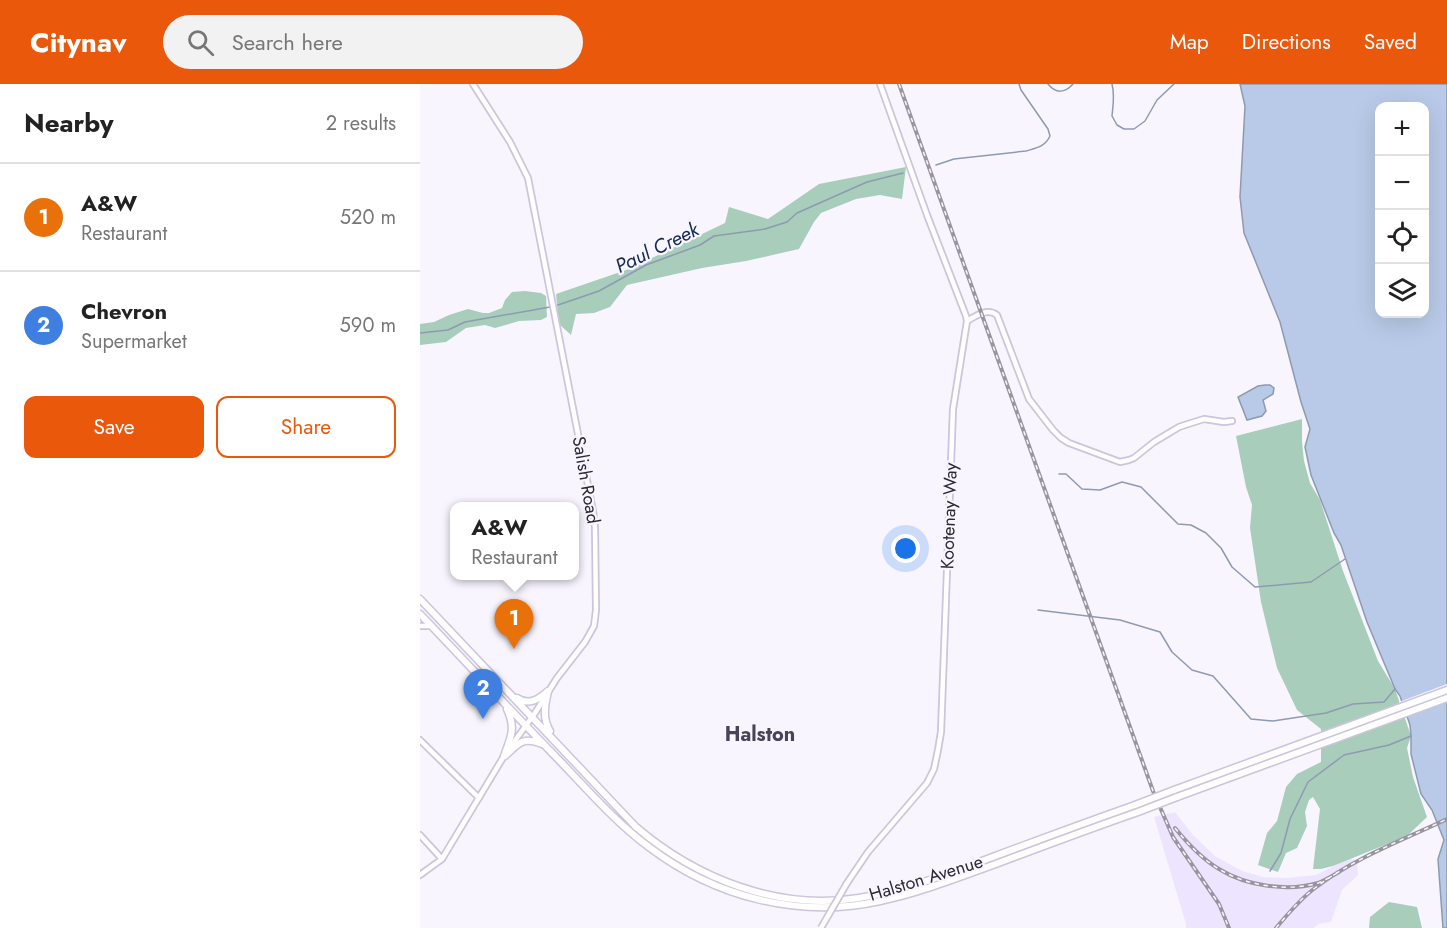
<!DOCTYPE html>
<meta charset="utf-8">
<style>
body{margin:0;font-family:Jost,sans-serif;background:#f2f2f2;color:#222}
.controls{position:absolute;right:18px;top:18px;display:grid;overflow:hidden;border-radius:12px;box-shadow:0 6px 24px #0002}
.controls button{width:54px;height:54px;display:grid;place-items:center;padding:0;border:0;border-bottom:2px solid #e0e0e0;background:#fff;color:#222;font:30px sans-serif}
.you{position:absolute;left:486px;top:465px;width:21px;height:21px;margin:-15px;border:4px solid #fff;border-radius:50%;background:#1a73e8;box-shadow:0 0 0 9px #1a73e833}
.badge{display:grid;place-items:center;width:39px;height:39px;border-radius:50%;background:#ea580c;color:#fff;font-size:20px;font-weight:700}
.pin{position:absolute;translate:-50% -50px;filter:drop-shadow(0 2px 3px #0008)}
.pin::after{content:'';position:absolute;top:32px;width:21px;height:18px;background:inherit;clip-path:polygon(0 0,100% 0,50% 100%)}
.popup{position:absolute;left:30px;top:418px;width:129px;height:78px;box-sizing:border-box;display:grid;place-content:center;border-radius:12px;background:#fff;filter:drop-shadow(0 2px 4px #0005);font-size:20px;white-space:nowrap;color:#767676}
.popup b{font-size:22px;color:#222}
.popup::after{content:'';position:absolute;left:50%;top:100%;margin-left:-12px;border:12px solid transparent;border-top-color:#fff}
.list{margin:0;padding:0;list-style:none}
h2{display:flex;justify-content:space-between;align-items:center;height:78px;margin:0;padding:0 24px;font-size:26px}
h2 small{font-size:20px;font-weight:400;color:#767676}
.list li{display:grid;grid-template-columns:39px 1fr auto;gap:18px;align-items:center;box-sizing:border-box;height:108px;padding:0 24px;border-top:2px solid #e0e0e0}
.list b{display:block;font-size:22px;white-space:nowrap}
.list p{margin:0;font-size:20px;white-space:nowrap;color:#767676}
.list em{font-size:20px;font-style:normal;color:#767676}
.actions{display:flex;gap:12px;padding:18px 24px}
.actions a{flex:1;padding:14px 0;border:2px solid #ea580c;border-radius:12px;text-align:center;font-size:21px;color:#ea580c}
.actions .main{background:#ea580c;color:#fff}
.icon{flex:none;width:33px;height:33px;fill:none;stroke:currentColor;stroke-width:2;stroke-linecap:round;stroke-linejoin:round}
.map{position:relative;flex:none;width:1027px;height:844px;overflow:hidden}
header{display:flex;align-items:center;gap:36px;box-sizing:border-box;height:84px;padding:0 30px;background:#ea580c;color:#fff}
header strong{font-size:28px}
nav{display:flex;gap:33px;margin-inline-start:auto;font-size:21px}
.search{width:420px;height:54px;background:#f2f2f2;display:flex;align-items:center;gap:15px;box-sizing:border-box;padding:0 21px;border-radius:33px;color:#767676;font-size:22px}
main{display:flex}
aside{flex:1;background:#fff}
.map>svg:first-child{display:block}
</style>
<header>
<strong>Citynav</strong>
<div class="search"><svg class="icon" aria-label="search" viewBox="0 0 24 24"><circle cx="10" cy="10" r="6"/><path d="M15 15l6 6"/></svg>Search here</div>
<nav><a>Map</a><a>Directions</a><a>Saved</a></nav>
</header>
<main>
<aside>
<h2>Nearby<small>2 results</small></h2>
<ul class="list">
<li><span class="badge" style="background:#e8710a">1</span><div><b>A&amp;W</b><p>Restaurant</p></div><em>520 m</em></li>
<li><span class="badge" style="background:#3f7fe0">2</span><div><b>Chevron</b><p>Supermarket</p></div><em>590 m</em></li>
</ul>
<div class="actions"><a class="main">Save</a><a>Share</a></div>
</aside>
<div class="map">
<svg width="1027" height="844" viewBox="0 0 1027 844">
<rect width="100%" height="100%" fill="#f8f5ff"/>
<path fill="#ede5ff" d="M755,728L773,751L795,772L822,787L843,793L867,794L896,791L930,774L937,778L938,791L922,806L911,838L899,840L893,844H766V840L734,733Z"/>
<path fill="#a8cdbb" d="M486,83L482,115L460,111L436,115L401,129L394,138L379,165L326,177L282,184L207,201L190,223L174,229L156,230L151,251L139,240L136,210L209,185L305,139L309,123L348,135L399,100Z
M105,207L121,209L126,212L127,233L121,236L99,237L75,244L65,241L46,244L26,258L0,261V240L14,238L29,231L48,225L63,229H69L82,224L85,216L92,208Z
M882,335V358L884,377L890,399L900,416L923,487L958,577L975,605L991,652L987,664L993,693L1007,733L987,752L913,782L901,785H893L900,725L893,713L889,716L885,728L887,742L877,764L866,769L858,788L838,781L847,749L857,737L866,703L877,690L901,678V645L877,626L857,584L841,518L830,444L832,421L826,403L816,352Z
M969,818L997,823L1002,844H949L950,833Z"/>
<path fill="#b8cae8" stroke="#8e9ab1" stroke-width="1.5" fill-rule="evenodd" d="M820,0H1027V844H1023L1018,775L1024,756L1012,726L1001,710L991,670V652L990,641L980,612L975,605L947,538L921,461L914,449L891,391L885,363L890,345L881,318L860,238L824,149L820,113L825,22ZM960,22H1004V230H960Z
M845,301H850L854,304L853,310L843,316L846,327L842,332L827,336L818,313L838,302Z"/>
<path fill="#f8f5ff" d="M1027,600V618L984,634L979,618Z"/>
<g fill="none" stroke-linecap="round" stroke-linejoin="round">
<path stroke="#8e9ab1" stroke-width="1.5" d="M628,0C636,10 645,9 653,0
M692,0C695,11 693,21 692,32L697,41L704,45H714L725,37L737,16L754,0
M516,81L534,75L606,67C616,64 625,63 630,52L628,45L601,6L599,0
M138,221L179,207L226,181L280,161L294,152L345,145L367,138L377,129L447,98L483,89
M0,249L28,246L45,238L130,223
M639,390H646L662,405L680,406L702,398L721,403L758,440L771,441L786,449L801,464L812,483L835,503L891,498L925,475
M618,526L700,536L740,548L752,568L772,586L793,592L831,635L853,637L906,629L933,620L964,618L975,605
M850,787L861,769L870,735L888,698L924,671L969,661L991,652"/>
<g stroke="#ccc5dc" stroke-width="8">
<path id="street" d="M547,237C557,231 567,224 577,231L609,315L633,346L641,354L649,359L700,378L709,376L714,374L734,358L759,343L768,340L784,335L804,338L812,337
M0,542H11
M0,656L59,714
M0,751L22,775
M0,791L22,775L84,672L115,629L137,594L165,558L174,542L176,526L175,443L173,427L108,94L90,58L53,0
M427,799L448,768L507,699L514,685L518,666L521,648L533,325L547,237L546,232L507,131L460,0"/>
</g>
<g stroke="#ccc5dc" stroke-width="9">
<path id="secondary" d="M0,515L216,743C277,795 358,827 439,814C484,807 527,790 570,774C618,756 667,738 715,721
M0,530C46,578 91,627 138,675C167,705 195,738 229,763C295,813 379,835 460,817C499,809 536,794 573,781C621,763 669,745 718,728
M128,607C125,621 122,634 130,647
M97,614C109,622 119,615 128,607
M84,672C91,653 96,644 87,625
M85,672C98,660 102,652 122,660
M754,706L1027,606
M757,713L1027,614"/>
</g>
<use href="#street" stroke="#fff" stroke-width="4.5"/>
<use href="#secondary" stroke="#fff" stroke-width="6"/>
<g stroke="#98959f" stroke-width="4">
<path id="rail" d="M479,0L733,707L753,753L799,820L809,844
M755,744C768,760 782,775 799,785C826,802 868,808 898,799C906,796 912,792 919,788
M856,844C868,830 880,815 895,804C934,774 983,756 1027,735"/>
</g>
<use href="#rail" stroke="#f8f5ff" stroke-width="1.5" stroke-dasharray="4.5" stroke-linecap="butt"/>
<g stroke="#ccc5dc" stroke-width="8" stroke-linecap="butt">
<path id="street-bridge" d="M401,844L427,799"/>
</g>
<g stroke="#ccc5dc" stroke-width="9" stroke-linecap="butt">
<path id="secondary-bridge" d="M715,721L754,706
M718,728L757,713"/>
</g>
<use href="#street-bridge" stroke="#fff" stroke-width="4.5"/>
<use href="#secondary-bridge" stroke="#fff" stroke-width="6"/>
</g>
<g text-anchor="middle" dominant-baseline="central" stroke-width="4.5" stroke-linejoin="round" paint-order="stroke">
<g font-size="18" fill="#2c2932" stroke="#f8f5ff">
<text transform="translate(166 396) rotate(80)">Salish Road</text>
<text transform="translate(529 432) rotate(-88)">Kootenay Way</text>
<text transform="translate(506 794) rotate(-17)">Halston Avenue</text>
</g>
<g font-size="20" font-style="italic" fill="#122950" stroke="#f8f5ff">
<text transform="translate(237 164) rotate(-26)">Paul Creek</text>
</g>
<g font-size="20" font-weight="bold" fill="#494357" stroke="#f8f5ff">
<text x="340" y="650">Halston</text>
</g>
</g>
</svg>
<div class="controls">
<button>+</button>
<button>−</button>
<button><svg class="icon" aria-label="locate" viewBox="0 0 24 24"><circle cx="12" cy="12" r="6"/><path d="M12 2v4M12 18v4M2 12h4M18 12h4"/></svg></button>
<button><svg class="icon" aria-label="layers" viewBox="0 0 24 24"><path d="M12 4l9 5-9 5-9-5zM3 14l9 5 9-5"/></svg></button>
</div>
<div class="you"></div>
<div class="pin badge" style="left:94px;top:565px;background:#e8710a">1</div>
<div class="popup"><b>A&amp;W</b>Restaurant</div>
<div class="pin badge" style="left:63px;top:635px;background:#3f7fe0">2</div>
</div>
</main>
